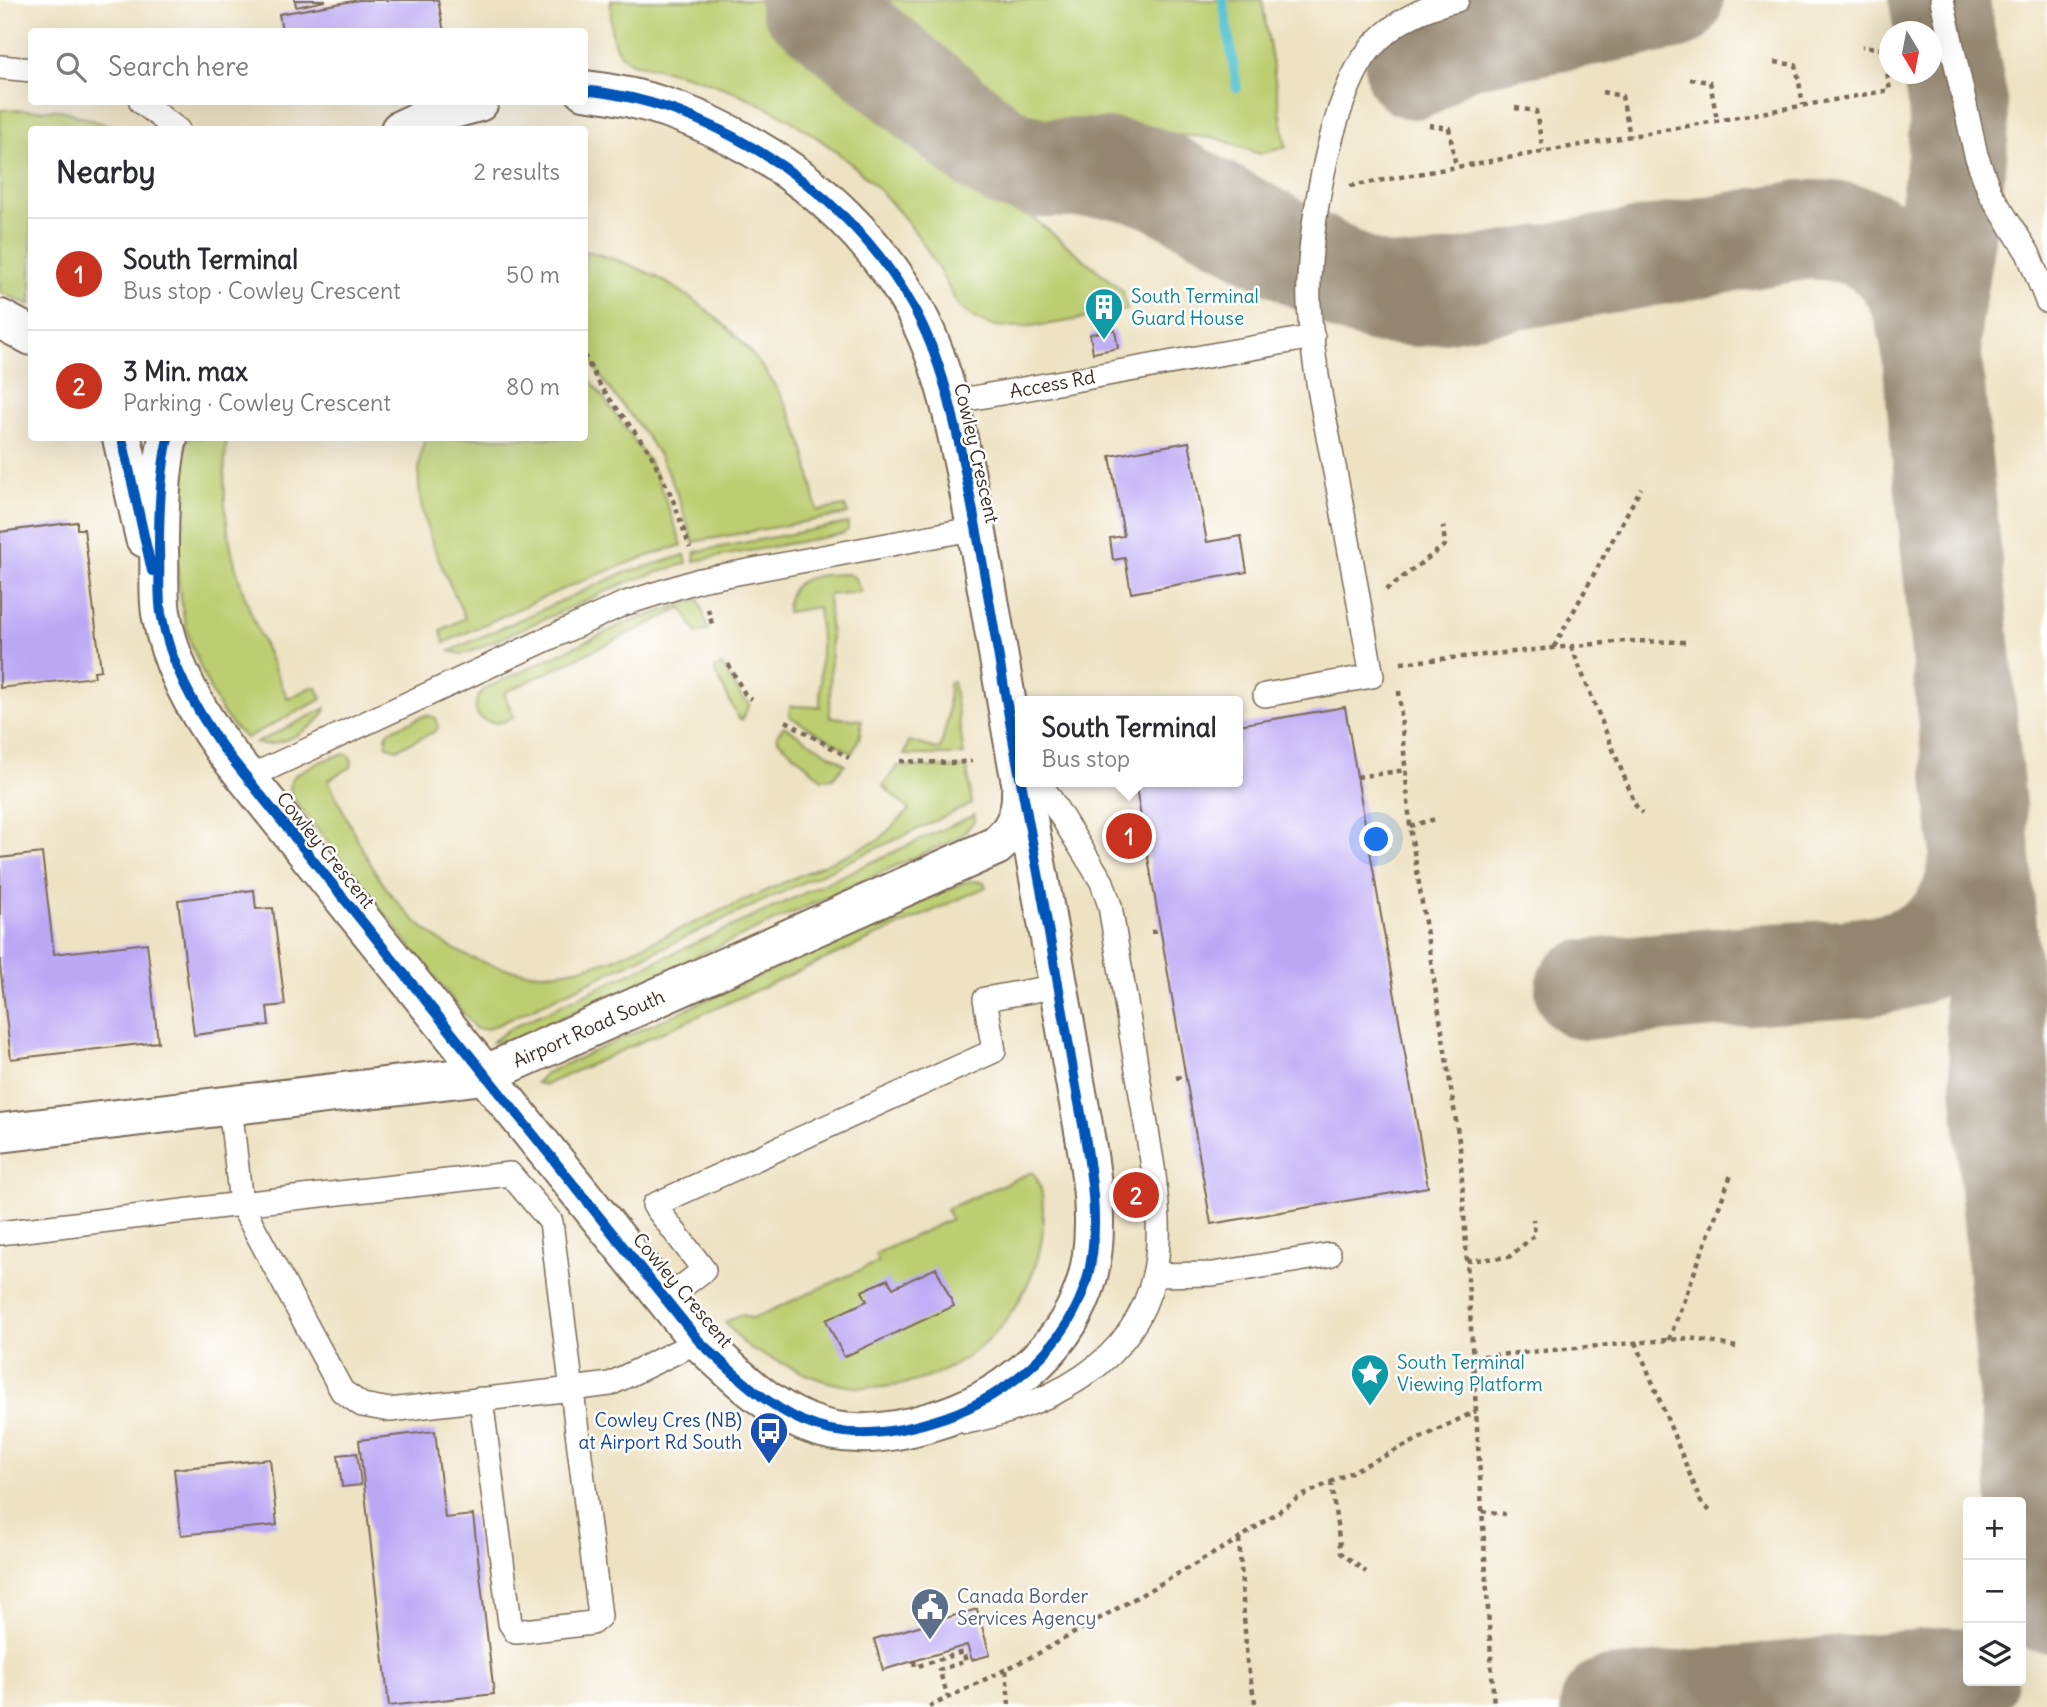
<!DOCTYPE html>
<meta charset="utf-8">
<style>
body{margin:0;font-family:Delius,sans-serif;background:#f2f2f3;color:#2b2b33}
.controls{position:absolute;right:21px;bottom:21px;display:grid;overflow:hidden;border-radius:7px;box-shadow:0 7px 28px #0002}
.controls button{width:63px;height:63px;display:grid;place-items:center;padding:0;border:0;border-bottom:2px solid #e1e1e2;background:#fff;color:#2b2b33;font:35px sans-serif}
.compass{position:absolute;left:1879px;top:21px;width:63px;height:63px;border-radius:50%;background:#fff;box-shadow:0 7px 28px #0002;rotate:170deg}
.you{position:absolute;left:1377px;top:840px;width:24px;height:24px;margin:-18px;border:5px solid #fff;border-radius:50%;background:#1a73e8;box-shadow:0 0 0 10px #1a73e833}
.badge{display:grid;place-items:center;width:46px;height:46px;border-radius:50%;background:#c8321e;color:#fff;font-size:23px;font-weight:700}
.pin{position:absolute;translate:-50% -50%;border:4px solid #fff;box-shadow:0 2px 7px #0006}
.popup{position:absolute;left:1015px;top:696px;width:228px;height:91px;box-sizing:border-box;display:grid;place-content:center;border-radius:7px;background:#fff;filter:drop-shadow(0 2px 5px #0005);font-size:23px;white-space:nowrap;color:#7c7c81}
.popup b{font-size:26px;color:#2b2b33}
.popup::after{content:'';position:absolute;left:50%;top:100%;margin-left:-14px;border:14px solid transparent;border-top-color:#fff}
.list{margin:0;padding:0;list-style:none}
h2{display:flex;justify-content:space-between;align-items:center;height:91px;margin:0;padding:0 28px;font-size:30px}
h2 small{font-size:23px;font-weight:400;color:#7c7c81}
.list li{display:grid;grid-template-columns:46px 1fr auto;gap:21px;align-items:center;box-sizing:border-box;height:112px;padding:0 28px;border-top:2px solid #e1e1e2}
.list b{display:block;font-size:26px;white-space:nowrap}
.list p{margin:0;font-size:23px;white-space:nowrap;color:#7c7c81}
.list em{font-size:23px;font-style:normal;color:#7c7c81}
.icon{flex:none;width:38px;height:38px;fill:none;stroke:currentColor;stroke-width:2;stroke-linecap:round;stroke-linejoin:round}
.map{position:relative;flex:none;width:2047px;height:1707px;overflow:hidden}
.search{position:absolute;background:#fff;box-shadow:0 7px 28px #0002;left:28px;top:28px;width:560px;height:77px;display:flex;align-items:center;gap:18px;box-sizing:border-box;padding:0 24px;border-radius:7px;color:#7c7c81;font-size:26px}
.panel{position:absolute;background:#fff;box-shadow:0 7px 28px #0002;left:28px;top:126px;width:560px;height:315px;border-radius:7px}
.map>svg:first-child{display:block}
</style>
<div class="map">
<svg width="2047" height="1707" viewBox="0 0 2047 1707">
<rect width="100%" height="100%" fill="#fff"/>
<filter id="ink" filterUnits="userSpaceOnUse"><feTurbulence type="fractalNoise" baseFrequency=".0143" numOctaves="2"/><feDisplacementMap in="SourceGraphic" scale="14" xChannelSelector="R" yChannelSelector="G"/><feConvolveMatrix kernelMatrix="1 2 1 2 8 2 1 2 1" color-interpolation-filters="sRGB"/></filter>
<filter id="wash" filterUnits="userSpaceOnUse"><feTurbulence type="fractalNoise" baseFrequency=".00686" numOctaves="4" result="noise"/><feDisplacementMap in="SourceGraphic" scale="28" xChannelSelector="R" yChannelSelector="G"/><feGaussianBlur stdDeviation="1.57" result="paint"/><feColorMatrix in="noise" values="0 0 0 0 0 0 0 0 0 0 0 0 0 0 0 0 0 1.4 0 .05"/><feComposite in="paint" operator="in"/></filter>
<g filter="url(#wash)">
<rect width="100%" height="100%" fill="#eee2c3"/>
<path fill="#bcce71" stroke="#7c7c48" stroke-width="2" d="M611,0H765L1123,291L1127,310C1092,316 1020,334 987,324C977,321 968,314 959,307C944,279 929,250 909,224C858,159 784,107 705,81C682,73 657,68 632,63C607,50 611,25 611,0Z
M846,0H1262L1286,147L1259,154L1217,138L1162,134L1010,146Z
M0,110H61L119,129L32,130L31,305L0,292Z
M585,251C675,271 757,337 794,422C807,450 811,481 817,511L845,506L848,514L693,542C682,506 671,471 649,440C628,409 599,383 586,347C580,332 584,271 585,251Z
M585,372L648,460L657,477L682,545C599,570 522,607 444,643L441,630L465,618C440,560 404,502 425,438H584Z
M187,438H227C214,541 247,607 288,699L311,687L317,688L322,699L246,738C224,721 213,697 202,671C197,658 190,644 187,631C172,571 173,498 187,438Z
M848,523V530L842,534L694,561L695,552Z
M685,555L687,563L625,583L468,653L461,654L450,651L621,574Z
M848,574L855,578L861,592L828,595L831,641L830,717L862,720L860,736L852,753L789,716L790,706L820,707L821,640L818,607L787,612C786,575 818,574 848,574Z
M699,599L708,630L697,634L682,608L504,693L514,718C507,720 499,724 491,722C471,719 472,699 486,688L628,622Z
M722,665L742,698L750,703L742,720L738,718L714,669Z
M953,681L964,755H904L909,741L940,750L948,718L949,683Z
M326,708C322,727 273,750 256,743Z
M426,715L436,718L438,728L434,732L397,749L387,746L386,736L389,731Z
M784,726L845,764L833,778L822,779L778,740L777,735Z
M347,754L352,760L351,767L328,780C344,812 359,846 378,876C416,934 472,971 542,973C566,973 589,966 611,960L879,840L909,810L883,786L897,766L967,768L972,804L499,1024L486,1029H476L295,801C292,795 288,787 292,779C297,770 337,754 347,754Z
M974,815L975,820L963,834L955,839L510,1041L492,1042L509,1029Z
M970,881L984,882L986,887L545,1085L536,1083L546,1073L960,884Z
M1032,1172C1043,1183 1043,1201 1043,1217C1044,1245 1036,1269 1023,1293C987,1365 902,1404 825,1381C810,1377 794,1369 780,1362C771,1358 760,1354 751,1349C741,1343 733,1330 725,1322L742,1314L752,1319L878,1262L875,1254L951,1219L946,1209Z"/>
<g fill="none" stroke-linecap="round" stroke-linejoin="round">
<path stroke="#58c3d2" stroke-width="10" d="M1223,0L1237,88"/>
<path stroke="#948670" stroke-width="100" d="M809,0L986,145L1009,159L1039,168H1113L1144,175L1163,182L1354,285L1382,294L1418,297L1802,230C1883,226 1920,269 1931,346
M1939,0L1958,104L1959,122L1957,159L1932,321L1931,346L1980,847L2047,1603
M1415,69L1436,53L1466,39L1673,0
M1585,990C1647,983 1709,979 1772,973C1823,969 1896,973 1938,941C1969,917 1978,884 1980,847
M1610,1707L1944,1677L1968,1678"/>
</g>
<g id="blocks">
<path fill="#bba8f5" d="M295,0H325V1L296,7Z
M359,0H438L444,32H282L279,14Z
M1115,330L1118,348L1093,353L1090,334Z
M1189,442L1207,542L1241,536L1247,572L1131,593L1125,558L1113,560L1110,538L1124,536L1110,456Z
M77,522V529H84L101,670L94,671L95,677L0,688V532Z
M1345,707L1428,1187L1211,1224L1135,782H1238V725Z
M42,853L54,954L147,943L158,1042L11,1059L0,965V858Z
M254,890L256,909L273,908L285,1005L267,1007L269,1025L194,1035L178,900Z
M936,1268L954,1306L844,1357L826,1320L867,1301L862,1291L888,1279L893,1288Z
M435,1431L445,1518L473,1515L494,1694L389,1706L359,1440Z
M357,1453L361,1485L342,1487L338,1455Z
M270,1459L277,1525L181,1535L174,1469Z
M977,1609L990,1655L972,1660L967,1645L883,1670L874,1639Z"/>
</g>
</g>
<g filter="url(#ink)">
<use href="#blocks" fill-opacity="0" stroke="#7a6a58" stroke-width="2"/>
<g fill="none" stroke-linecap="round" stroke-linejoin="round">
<g stroke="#7a6a58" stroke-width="26">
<g id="lane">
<path d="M1942,0L1976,155L1990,193L2028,253L2047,301"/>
<path d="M0,67L32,70"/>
<path d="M141,102L178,130"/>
<path id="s1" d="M951,402L1313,337"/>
<path d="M1265,695L1372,676C1360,610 1349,543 1336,477C1325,420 1312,362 1309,304C1306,241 1330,96 1371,48C1393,22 1424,7 1457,0"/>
<path d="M247,778L623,604L700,580L977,528"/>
<path d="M0,1233L241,1204L230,1105"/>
<path d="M1154,1275L1213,1274L1329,1255"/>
<path d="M666,1299L704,1270L654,1205L994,1051L985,999L1059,986"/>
<path d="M481,1399L510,1623L516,1632L592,1623L600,1616L551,1222L510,1174L241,1204L342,1391L362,1405L390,1410L572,1389L610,1384L699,1341"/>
<path d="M966,1422C1049,1405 1134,1365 1154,1275C1162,1240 1157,1202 1153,1167L1110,906L1102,882L1040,782"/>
</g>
</g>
<g stroke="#7a6a58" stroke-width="42">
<g id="street">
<path d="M584,90C649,97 701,117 757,150C820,187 876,241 912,305C944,362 956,427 969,491C988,586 1002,682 1020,777"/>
<path d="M400,130L432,115L479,102"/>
<path d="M0,319L32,336"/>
<path d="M122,438L145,538"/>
<path d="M168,438C160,474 159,512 159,549C160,570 158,593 161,613C170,664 194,707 223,748L699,1341C777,1415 822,1455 933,1421C998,1402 1061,1354 1084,1289C1108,1222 1083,1132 1072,1064C1056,970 1039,876 1021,782"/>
<path id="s2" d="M0,1133L484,1075L996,846C1013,832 1022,814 1021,792"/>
</g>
</g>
<path stroke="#7a6a58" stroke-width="4.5" stroke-dasharray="5 5" stroke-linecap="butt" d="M1775,62L1796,65L1803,105
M1690,79L1710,82L1717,120
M1602,92L1622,96L1630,136
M1515,108L1536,111L1543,151
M1429,125L1449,128L1456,167
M1350,186L1890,90L1883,49L1862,46
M584,355L601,387L649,451L672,497L690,548
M1386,590L1445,545L1443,526
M708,609L713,628
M1571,646L1636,806L1642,813
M1554,647L1641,488
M1401,663L1625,641L1686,642
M728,664L745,694L752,699
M1399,691L1410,826L1460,1147L1494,1707
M786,721L849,758
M900,761L951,763L972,761
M1357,777L1406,770
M1410,826L1439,818
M1151,932L1160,931
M1176,1078L1186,1076
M1467,1261L1509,1257L1535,1235L1533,1219
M1669,1340L1732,1172
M1636,1342L1701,1502L1711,1512
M1473,1357L1691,1338L1736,1347
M1331,1482L1341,1553L1366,1572
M1482,1511L1505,1514
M1239,1539L1247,1662L1256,1707
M914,1661L915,1667L963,1652L966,1661L939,1670L948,1697
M1006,1670L1009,1704
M929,1707L1039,1653L1239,1539L1298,1498L1476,1411"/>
<use href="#lane" stroke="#fff" stroke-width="23"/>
<use href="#street" stroke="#fff" stroke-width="38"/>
<g stroke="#fff" stroke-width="15">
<path id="cycleway" d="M584,90C649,97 701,117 757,150C820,187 876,241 912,305C944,362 956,427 969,491C988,586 1002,682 1020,777
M122,438L152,571
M168,438C160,474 159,512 159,549C160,570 158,593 161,613C170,664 194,707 223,748L699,1341C777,1415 822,1455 933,1421C998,1402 1061,1354 1084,1289C1108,1222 1083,1132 1072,1064C1056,970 1039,876 1021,782"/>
</g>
<use href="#cycleway" stroke="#0057b8" stroke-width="10"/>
</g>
</g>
<defs>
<g id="building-pin" transform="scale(2.0125)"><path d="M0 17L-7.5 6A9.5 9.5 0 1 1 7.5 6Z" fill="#0f9aa8" stroke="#fff"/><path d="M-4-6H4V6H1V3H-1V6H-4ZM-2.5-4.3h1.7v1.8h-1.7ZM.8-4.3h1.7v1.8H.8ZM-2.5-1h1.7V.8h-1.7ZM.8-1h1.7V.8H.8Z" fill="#fff"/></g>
<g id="sight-pin" transform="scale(2.0125)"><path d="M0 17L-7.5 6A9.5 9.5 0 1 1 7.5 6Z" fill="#0f9aa8" stroke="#fff"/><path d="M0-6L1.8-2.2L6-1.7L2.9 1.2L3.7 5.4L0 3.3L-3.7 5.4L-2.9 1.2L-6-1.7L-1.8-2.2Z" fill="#fff"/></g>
<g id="bus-pin" transform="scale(2.0125)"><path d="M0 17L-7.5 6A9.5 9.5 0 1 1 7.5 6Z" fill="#1a4fb4" stroke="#fff"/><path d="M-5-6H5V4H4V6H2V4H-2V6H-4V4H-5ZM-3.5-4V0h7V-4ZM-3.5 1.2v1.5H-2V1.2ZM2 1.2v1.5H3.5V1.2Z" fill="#fff"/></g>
<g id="civic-pin" transform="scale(2.0125)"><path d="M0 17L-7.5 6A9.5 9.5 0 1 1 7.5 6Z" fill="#5c6f8a" stroke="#fff"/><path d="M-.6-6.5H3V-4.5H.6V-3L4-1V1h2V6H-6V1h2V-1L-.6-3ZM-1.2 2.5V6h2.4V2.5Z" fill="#fff"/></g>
</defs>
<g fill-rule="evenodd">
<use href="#building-pin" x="1104" y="307"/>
<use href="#sight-pin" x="1370" y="1373"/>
<use href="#bus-pin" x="769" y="1431"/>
<use href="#civic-pin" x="930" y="1607"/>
</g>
<g text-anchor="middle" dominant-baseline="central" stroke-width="5" stroke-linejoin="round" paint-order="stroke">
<g font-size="19" fill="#0d838f" stroke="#fff" text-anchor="start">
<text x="1131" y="296">South Terminal<tspan x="1131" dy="22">Guard House</tspan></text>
<text x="1397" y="1362">South Terminal<tspan x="1397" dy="22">Viewing Platform</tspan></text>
</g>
<g font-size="19" fill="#3b2a1e" stroke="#fff">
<text stroke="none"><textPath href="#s1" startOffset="103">Access Rd</textPath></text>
<text transform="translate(977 453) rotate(77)">Cowley Crescent</text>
<text transform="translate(326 850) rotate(51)">Cowley Crescent</text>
<text stroke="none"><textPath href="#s2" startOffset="602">Airport Road South</textPath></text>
<text transform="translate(683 1290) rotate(50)">Cowley Crescent</text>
</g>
<g font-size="19" fill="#164399" stroke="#fff" text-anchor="end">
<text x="742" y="1420">Cowley Cres (NB)<tspan x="742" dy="22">at Airport Rd South</tspan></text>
</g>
<g font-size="19" fill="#4e5e75" stroke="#fff" text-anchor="start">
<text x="957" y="1596">Canada Border<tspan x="957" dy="22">Services Agency</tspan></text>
</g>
</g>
</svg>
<div class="controls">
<button>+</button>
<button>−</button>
<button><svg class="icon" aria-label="layers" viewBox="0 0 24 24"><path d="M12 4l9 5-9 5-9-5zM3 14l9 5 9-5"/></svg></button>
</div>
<svg class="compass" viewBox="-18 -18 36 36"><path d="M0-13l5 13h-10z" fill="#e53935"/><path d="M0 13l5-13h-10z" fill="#7c7c81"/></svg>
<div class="you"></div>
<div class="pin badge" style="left:1129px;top:836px">1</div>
<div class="popup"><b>South Terminal</b>Bus stop</div>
<div class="pin badge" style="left:1136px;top:1195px">2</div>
<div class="search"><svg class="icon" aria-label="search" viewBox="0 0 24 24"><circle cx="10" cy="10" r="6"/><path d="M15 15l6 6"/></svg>Search here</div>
<section class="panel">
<h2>Nearby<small>2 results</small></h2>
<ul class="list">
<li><span class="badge">1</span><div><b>South Terminal</b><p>Bus stop · Cowley Crescent</p></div><em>50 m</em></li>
<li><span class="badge">2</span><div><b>3 Min. max</b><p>Parking · Cowley Crescent</p></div><em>80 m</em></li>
</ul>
</section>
</div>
